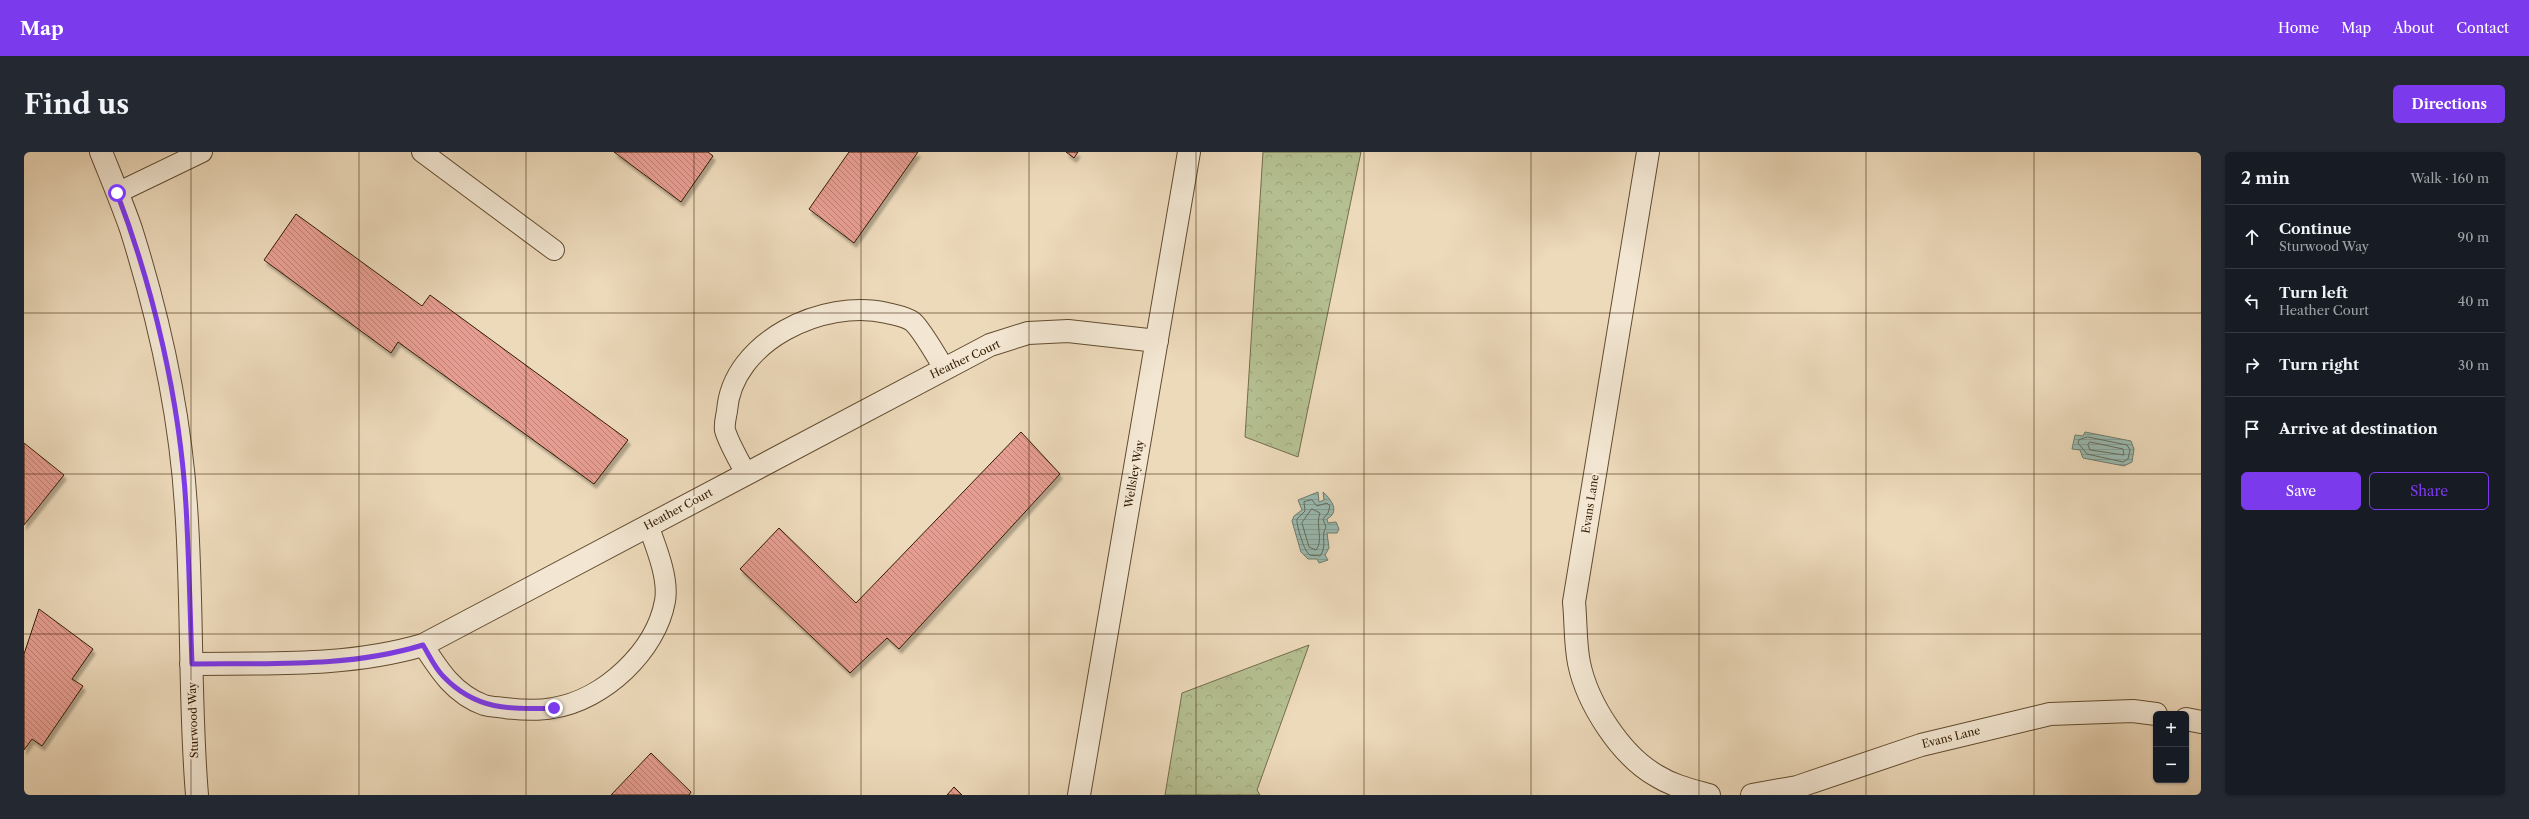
<!DOCTYPE html>
<meta charset="utf-8">
<style>
body{margin:0;font-family:"Libre Caslon Text",serif;background:#242831;color:#f1f3f6}
.controls{position:absolute;right:12px;bottom:12px;display:grid;overflow:hidden;border-radius:6px;box-shadow:0 1px 3px #0004}
.controls button{width:36px;height:36px;display:grid;place-items:center;padding:0;border:0;border-bottom:1px solid #363941;background:#171b24;color:#f1f3f6;font:20px sans-serif}
.stop{position:absolute;width:12px;height:12px;margin:-9px;border:3px solid #7c3aed;border-radius:50%;background:#fff}
.stop.end{background:#7c3aed;border-color:#fff;box-shadow:0 1px 4px #0008}
.list{margin:0;padding:0;list-style:none}
h2{display:flex;justify-content:space-between;align-items:center;height:52px;margin:0;padding:0 16px;font-size:17px}
h2 small{font-size:13px;font-weight:400;color:#9ea1a6}
.list li{display:grid;grid-template-columns:26px 1fr auto;gap:12px;align-items:center;box-sizing:border-box;height:64px;padding:0 16px;border-top:1px solid #363941}
.list b{display:block;font-size:15px;white-space:nowrap}
.list p{margin:0;font-size:13px;white-space:nowrap;color:#9ea1a6}
.list em{font-size:13px;font-style:normal;color:#9ea1a6}
.actions{display:flex;gap:8px;padding:12px 16px}
.actions a{flex:1;padding:9px 0;border:1px solid #7c3aed;border-radius:6px;text-align:center;font-size:14px;color:#7c3aed}
.actions .main{background:#7c3aed;color:#fff}
.icon{flex:none;width:22px;height:22px;fill:none;stroke:currentColor;stroke-width:2;stroke-linecap:round;stroke-linejoin:round}
.map{position:relative;flex:none;width:2177px;height:643px;overflow:hidden;border-radius:6px}
header{display:flex;align-items:center;gap:24px;box-sizing:border-box;height:56px;padding:0 20px;background:#7c3aed;color:#fff}
header strong{font-size:19px}
nav{display:flex;gap:22px;margin-inline-start:auto;font-size:14px}
.intro{display:flex;align-items:center;justify-content:space-between;box-sizing:border-box;height:96px;padding:0 24px}
h1{margin:0;font-size:28px}
.button{padding:10px 18px;border-radius:6px;background:#7c3aed;color:#fff;font-size:14px;font-weight:700}
main{display:flex;gap:24px;padding:0 24px}
aside{flex:1;background:#171b24;border-radius:6px;box-shadow:0 1px 3px #0004}
.map>svg:first-child{display:block}
</style>
<header>
<strong>Map</strong>
<nav><a>Home</a><a>Map</a><a>About</a><a>Contact</a></nav>
</header>
<div class="intro"><h1>Find us</h1><a class="button">Directions</a></div>
<main>
<div class="map">
<svg width="2177" height="643" viewBox="0 0 2177 643">
<defs>
<pattern id="forest-crowns" width="20" height="18" patternUnits="userSpaceOnUse"><rect width="20" height="18" fill="#b5c092"/><path d="M2 6a3 3 0 1 1 6 0M12 15a3 3 0 1 1 6 0" fill="none" stroke="#9ca47c"/></pattern>
<pattern id="water-rules" width="6" height="5" patternUnits="userSpaceOnUse"><rect width="6" height="5" fill="#99bab1"/><path d="M0 2.5h6" fill="none" stroke="#849f97"/></pattern>
<pattern id="building-back-hatch" width="6" height="6" patternUnits="userSpaceOnUse"><rect width="6" height="6" fill="#e79e92"/><path d="M-1 5l2 2M0 0l6 6M5-1l2 2" fill="none" stroke="#bc8075"/></pattern>
<filter id="shadow"><feDropShadow dx="2.5" dy="4.5" stdDeviation="1" flood-color="#0004"/></filter>
</defs>
<rect width="100%" height="100%" fill="#eddabb"/>
<filter id="stains"><feTurbulence type="fractalNoise" baseFrequency=".005" numOctaves="4"/><feColorMatrix values="0 0 0 0 .2 0 0 0 0 .09 0 0 0 0 .02 0 0 0 .5 -.17"/></filter>
<radialGradient id="worn" r=".72"><stop offset=".6" stop-color="#630" stop-opacity="0"/><stop offset="1" stop-color="#630" stop-opacity=".3"/></radialGradient>
<path fill="url(#forest-crowns)" stroke="#746e4a" d="M1239,0H1337L1274,305L1221,285Z
M1285,493L1233,638L1236,643H1141L1158,541Z"/>
<path fill="url(#water-rules)" stroke="#707b6b" d="M2061,280L2107,289L2110,297L2108,310L2100,314L2059,306L2056,298L2048,297L2051,283L2059,284Z
M1294,340L1295,350L1300,348L1299,340C1308,348 1316,360 1303,367L1304,371L1312,370L1315,377L1313,381H1303L1305,396L1301,403L1304,408L1295,411L1293,407H1284L1277,400L1268,369L1270,364L1278,358L1274,348Z"/>
<g fill="none" stroke-linecap="round" stroke-linejoin="round">
<path stroke="#666b5a" stroke-width="1" d="M2064,285L2103,293L2106,298L2104,307L2099,310L2063,302L2054,291L2055,288Z
M2066,290L2099,297L2100,303L2066,298L2064,293Z
M1288,348L1293,354L1303,351L1306,354L1304,361L1299,367L1302,375C1296,385 1304,393 1296,404C1293,403 1288,404 1286,403C1280,400 1272,372 1273,367L1281,359L1280,350Z
M1288,357L1296,361C1291,372 1300,389 1292,398L1285,395L1278,371Z"/>
</g>
<path fill="url(#building-back-hatch)" stroke="#331c02" filter="url(#shadow)" d="M590,0H684L689,4L657,50Z
M825,0H894L830,91L785,57Z
M1042,0H1054L1050,6Z
M272,62L398,154L406,143L604,288L570,332L374,190L367,201L240,108Z
M997,280L1036,322L875,497L863,486L826,521L716,417L755,376L832,451Z
M0,291L40,323L0,373Z
M15,457L69,497L48,527L59,534L18,594L8,587L0,598V502Z
M627,601L667,640L665,643H587Z
M930,635L938,643H923Z"/>
<g fill="none" stroke-linecap="round" stroke-linejoin="round">
<g stroke="#624c30" stroke-width="22">
<path id="lane" d="M398,0L530,98
M93,41L178,0
M722,322C716,310 704,290 701,278C700,272 702,265 703,259C708,189 800,146 863,161C871,163 883,165 889,170C898,178 913,205 920,216
M399,493C415,518 430,542 460,553C467,555 475,555 481,556C497,558 514,559 529,556C580,548 632,499 641,449C645,426 632,395 624,373"/>
</g>
<g stroke="#624c30" stroke-width="24">
<path id="street" d="M77,0C87,25 98,51 107,77C135,166 156,260 162,354C169,450 165,547 173,643
M1624,0L1550,450C1552,470 1551,491 1555,511C1563,551 1597,604 1633,624C1649,634 1667,638 1685,643
M167,512C246,511 324,515 399,493L966,193L1004,181L1044,179L1133,189
M2162,567L2177,570
M1055,643L1165,0
M1728,643L1773,635L1897,593L2026,562L2109,559L2132,562"/>
</g>
<use href="#lane" stroke="#f3e7d3" stroke-width="20"/>
<use href="#street" stroke="#f3e7d3" stroke-width="22"/>
</g>
<g fill="none" stroke-linecap="round" stroke-linejoin="round">
<path stroke="#7c3aed" stroke-width="5" d="M93,41C130,138 156,250 162,354C165,406 166,459 168,512C246,511 324,516 399,493C405,503 411,516 419,524C451,558 486,558 530,556"/>
</g>
<path fill="none" stroke="#331c02" stroke-width="1" stroke-opacity="0.55" d="M167,0V643M335,0V643M502,0V643M670,0V643M837,0V643M1005,0V643M1172,0V643M1340,0V643M1507,0V643M1675,0V643M1842,0V643M2010,0V643M0,161H2177M0,322H2177M0,482H2177"/>
<g text-anchor="middle" dominant-baseline="central" stroke-width="4" stroke-linejoin="round" paint-order="stroke">
<g font-size="11" fill="#331c02" stroke="#f3e7d3">
<text transform="translate(941 207) rotate(-25)">Heather Court</text>
<text transform="translate(1110 322) rotate(-80)">Wellsley Way</text>
<text transform="translate(1566 352) rotate(-81)">Evans Lane</text>
<text transform="translate(654 357) rotate(-28)">Heather Court</text>
<text transform="translate(169 568) rotate(-92)">Sturwood Way</text>
<text transform="translate(1927 585) rotate(-14)">Evans Lane</text>
</g>
</g>
<rect width="100%" height="100%" filter="url(#stains)"/>
<rect width="100%" height="100%" fill="url(#worn)"/>
</svg>
<div class="controls">
<button>+</button>
<button>−</button>
</div>
<div class="stop" style="left:93px;top:41px"></div>
<div class="stop end" style="left:530px;top:556px"></div>
</div>
<aside>
<h2>2 min<small>Walk · 160 m</small></h2>
<ul class="list">
<li><svg class="icon" aria-label="ahead" viewBox="0 0 24 24"><path d="M12 20V5M6 11l6-6 6 6"/></svg><div><b>Continue</b><p>Sturwood Way</p></div><em>90 m</em></li>
<li><svg class="icon" aria-label="left" viewBox="0 0 24 24"><path d="M17 20v-9H6M10 6l-5 5 5 5"/></svg><div><b>Turn left</b><p>Heather Court</p></div><em>40 m</em></li>
<li><svg class="icon" aria-label="right" viewBox="0 0 24 24"><path d="M7 20v-9h11M14 6l5 5-5 5"/></svg><div><b>Turn right</b></div><em>30 m</em></li>
<li><svg class="icon" aria-label="arrive" viewBox="0 0 24 24"><path d="M6 21V4h12l-3 4 3 4H6"/></svg><div><b>Arrive at destination</b></div></li>
</ul>
<div class="actions"><a class="main">Save</a><a>Share</a></div>
</aside>
</main>
